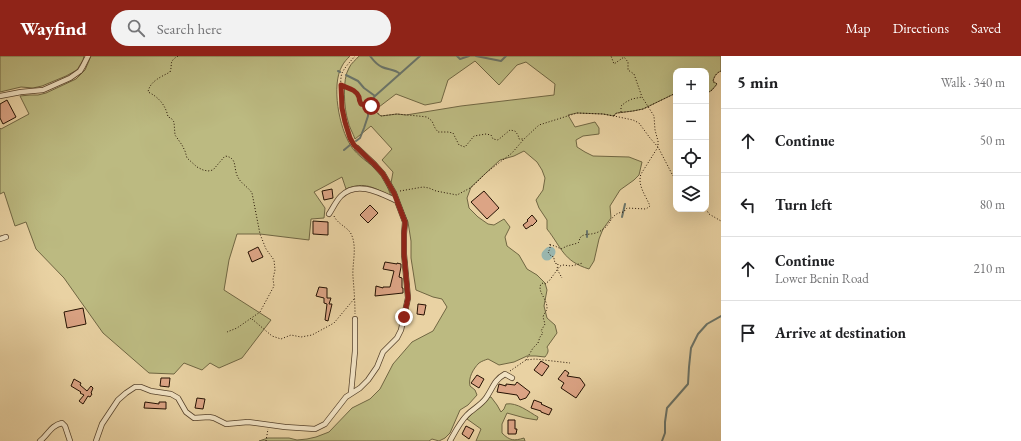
<!DOCTYPE html>
<meta charset="utf-8">
<style>
body{margin:0;font-family:"EB Garamond",serif;background:#f2f2f2;color:#202124}
.controls{position:absolute;right:12px;top:12px;display:grid;overflow:hidden;border-radius:8px;box-shadow:0 4px 16px #0002}
.controls button{width:36px;height:36px;display:grid;place-items:center;padding:0;border:0;border-bottom:1px solid #e0e0e0;background:#fff;color:#202124;font:20px sans-serif}
.stop{position:absolute;width:12px;height:12px;margin:-9px;border:3px solid #8f2418;border-radius:50%;background:#fff}
.stop.end{background:#8f2418;border-color:#fff;box-shadow:0 1px 4px #0008}
.list{margin:0;padding:0;list-style:none}
h2{display:flex;justify-content:space-between;align-items:center;height:52px;margin:0;padding:0 16px;font-size:17px}
h2 small{font-size:13px;font-weight:400;color:#757577}
.list li{display:grid;grid-template-columns:26px 1fr auto;gap:12px;align-items:center;box-sizing:border-box;height:64px;padding:0 16px;border-top:1px solid #e0e0e0}
.list b{display:block;font-size:15px;white-space:nowrap}
.list p{margin:0;font-size:13px;white-space:nowrap;color:#757577}
.list em{font-size:13px;font-style:normal;color:#757577}
.icon{flex:none;width:22px;height:22px;fill:none;stroke:currentColor;stroke-width:2;stroke-linecap:round;stroke-linejoin:round}
.map{position:relative;flex:none;width:721px;height:385px;overflow:hidden}
header{display:flex;align-items:center;gap:24px;box-sizing:border-box;height:56px;padding:0 20px;background:#8f2418;color:#fff}
header strong{font-size:19px}
nav{display:flex;gap:22px;margin-inline-start:auto;font-size:14px}
.search{width:280px;height:36px;background:#f2f2f2;display:flex;align-items:center;gap:10px;box-sizing:border-box;padding:0 14px;border-radius:22px;color:#757577;font-size:15px}
main{display:flex}
aside{flex:1;background:#fff}
.map>svg:first-child{display:block}
</style>
<header>
<strong>Wayfind</strong>
<div class="search"><svg class="icon" aria-label="search" viewBox="0 0 24 24"><circle cx="10" cy="10" r="6"/><path d="M15 15l6 6"/></svg>Search here</div>
<nav><a>Map</a><a>Directions</a><a>Saved</a></nav>
</header>
<main>
<div class="map">
<svg width="721" height="385" viewBox="0 0 721 385">
<rect width="100%" height="100%" fill="#e9d2a3"/>
<filter id="stains"><feTurbulence type="fractalNoise" baseFrequency=".005" numOctaves="4"/><feColorMatrix values="0 0 0 0 .2 0 0 0 0 .09 0 0 0 0 .02 0 0 0 .5 -.17"/></filter>
<radialGradient id="worn" r=".72"><stop offset=".6" stop-color="#630" stop-opacity="0"/><stop offset="1" stop-color="#630" stop-opacity=".3"/></radialGradient>
<path fill="#bcba81" stroke="#706642" fill-rule="evenodd" d="M0,0H84L83,4L77,14L66,20L42,30L33,32L21,31L0,36Z
M91,0H350C347,3 344,6 342,10C331,29 339,72 351,90C357,100 370,107 378,115C384,121 388,132 391,140C374,132 365,125 346,133L342,121L314,136L325,152L324,162L311,163L309,184L260,178H237L229,204L224,234L271,264L242,302L219,312L210,307L202,314L184,307L174,318L149,317L103,277L64,222L36,193L26,166L15,170L4,136L0,138V72L1,73L29,58L20,40L30,39H38L46,37L76,23L85,14Z
M359,0H721V15C716,17 714,21 713,25L717,28L712,34L706,38V15H676V37L643,53L633,55L617,57L615,58L614,60L603,58L577,57L568,59L575,71L595,66L599,72V78L583,80L576,84L577,91L585,96L593,100L629,101L642,106L639,119L634,124L620,134L610,150L611,162L603,173L599,183L594,205L589,213C563,205 562,192 547,173V164L539,152L536,144L543,134L545,122L542,114L537,106L524,95L514,100L500,104L471,131L467,142L469,152L478,161L488,168L494,169L504,163L510,171L505,181L507,190L519,199L527,213L537,219L545,227L547,234L544,250L547,262L555,269L557,277L547,291C549,295 548,297 545,301L536,300H527L514,306L499,309L488,303C485,304 482,305 479,307C473,313 468,322 470,330L475,334L477,339L468,349L460,354L450,377L445,382L439,385L432,383L429,385H259L268,382H289L297,384L307,383L316,381L329,376L352,352L370,343L380,333L393,308L412,286L433,275L447,251L442,243L433,241L416,234L411,202V185L408,166L391,127L393,116L382,104L392,93L371,70L355,83C353,77 349,71 348,65C344,53 342,23 349,12C351,7 356,4 359,0ZM475,5L499,29L517,9L526,6L555,28L554,39L461,50L406,59L397,58L381,60L378,58L375,54L396,38L425,49L441,46L448,24Z
M488,341H491L497,349L501,356L504,353L506,348C517,346 529,356 538,361L537,364L525,362L507,357L502,368V377C510,385 514,385 524,382L525,385H476L481,373L467,363Z"/>
<g fill="none" stroke-linecap="round" stroke-linejoin="round">
<path stroke="#6a7469" stroke-width="2" d="M370,0C373,4 377,9 382,11C388,14 395,13 400,18
M457,0L460,3L469,0
M476,0L501,5L506,0
M338,15L340,16
M346,19L358,25L364,32L375,40
M356,85L360,82L364,72L368,60V48L375,40L420,0
M344,94L350,89
M622,161L625,148
M587,175V181
M662,385L665,377V366L667,352L688,328L689,311L691,292L698,278L707,268L721,260"/>
<path stroke="#99b6ae" stroke-width="11" d="M547,199L550,196"/>
</g>
<path fill="#dca485" stroke="#241102" d="M7,44L16,61L3,68L0,62V48Z
M332,133L333,142L324,144L322,135Z
M484,135L499,152L487,163L471,146Z
M370,149L378,157L368,167L360,159Z
M532,159L537,165L532,170V169L526,173L523,169L528,165L527,164Z
M313,165L328,166V179L313,178Z
M258,191L263,201L252,206L248,196Z
M385,206L397,208V207L401,208V211L399,221L402,222V232H403V237L375,240L376,230L383,232V231H390L394,215L383,213Z
M319,231L327,232V242H331L329,248H332L328,265L325,264L327,248L324,247V242L316,240Z
M418,248L426,249L424,259L417,258Z
M83,252L86,268L67,272L64,256Z
M541,305L549,310L542,320L534,314Z
M565,314L569,317L567,320L580,322L585,329L576,342L561,332L564,327L558,323Z
M477,319L484,323L479,332L471,327Z
M161,322H170L169,331L160,330Z
M74,323L81,327L80,329L87,335L91,330L93,332L91,337L92,338L90,341L88,340L83,348L79,345L84,339L80,337L81,336L71,330Z
M517,326L530,336L526,342L520,344L517,339L497,336L499,328L506,330V328L515,329Z
M197,342L205,343L203,353L195,352Z
M534,344L542,347L541,348L552,353L549,359L541,356V355L531,352Z
M145,346L159,348V346H166V353L144,352Z
M508,364H515V373H517L516,378H508Z
M466,370L474,374L469,383L462,378Z"/>
<g fill="none" stroke-linecap="round" stroke-linejoin="round">
<g stroke="#55412a" stroke-width="6">
<path id="street" d="M0,40L21,36L43,34L70,22L80,15L83,10L88,0
M329,158C333,152 336,145 341,140C357,124 380,137 397,145
M0,183L6,181
M351,337L355,295V263
M40,385C49,378 50,370 62,367L65,370L70,385
M96,385L102,368L118,344L126,337L135,331H141L151,335L171,338L178,342L186,356L194,362L209,361L214,362L226,368L248,366L285,371L315,373L325,368L346,341L360,332L368,324L377,311L383,296L397,282L401,274L408,242L404,198V178L405,166L394,137L383,118L374,108L357,92
M450,385C455,376 460,366 467,359C473,353 481,349 486,342C493,332 494,324 505,318L512,322"/>
</g>
<path stroke="#241102" stroke-width="1" stroke-dasharray="1 2" stroke-linecap="butt" d="M178,0C168,6 173,8 170,16C161,21 150,25 148,36C159,41 166,50 168,61L171,62L174,66L175,79L182,89L185,95L187,102L197,111L203,114L208,115L213,114L225,100C239,102 232,113 239,123C242,128 248,131 252,137L260,178L266,193L274,204L275,214L273,223L274,230L260,256L237,272L227,276
M341,29C347,32 356,34 359,41C359,43 360,46 361,48L365,49L368,48L381,60L397,58L418,60L427,61L432,65L435,72L438,76H448L453,77L459,89L465,91L474,80L486,78L491,79L493,83L498,84L510,74L515,75L518,79L519,83H523
M706,38L712,34L717,28L713,26C714,21 716,17 721,15
M621,56V50L626,46L632,43L642,41
M614,60L615,58L617,57L633,55L643,53L676,37
M353,87C345,70 342,55 341,36C341,30 340,23 342,17C345,11 350,6 355,0
M400,135L423,131L429,132L436,135L457,139L472,131L487,116L512,97L524,83L539,69L577,57L603,58L614,60L633,64L639,67L650,82L658,91L673,120L676,123
M706,153L709,158L721,165
M334,160C338,169 349,171 352,180C357,193 352,208 353,221C354,233 355,246 355,258
M550,188V193L548,196L551,200L554,201V205L556,206V208H558L557,213L562,222
M550,189L555,190L561,193L567,190L578,187L579,186C580,179 583,179 590,178C594,178 599,176 602,174C612,168 610,157 624,156L625,154L627,152L646,153L650,150C646,140 637,129 641,118L658,91V85L655,74L654,60L642,41L634,18L628,14V6L624,1L614,8L611,0
M252,263L272,280L281,283L291,279L301,281L312,279L334,267L354,243
M526,304L533,292L538,287L540,281L543,277L541,275L545,268L543,261C544,257 547,255 547,252C547,242 537,236 541,228L543,227L545,228L549,225L560,210L563,209L571,210L583,207
M510,315L526,304L535,303L570,307
M266,385L268,373"/>
<use href="#street" stroke="#f1e2c3" stroke-width="4.5"/>
</g>
<g fill="none" stroke-linecap="round" stroke-linejoin="round">
<path stroke="#8f2418" stroke-width="5" d="M371,50L368,48L365,49L361,48C360,46 359,43 359,41C356,33 347,32 341,29L342,52L345,66L350,82L354,89L374,108L383,118L394,137L405,166L404,178V198L408,242L404,261"/>
</g>
<rect width="100%" height="100%" filter="url(#stains)"/>
<rect width="100%" height="100%" fill="url(#worn)"/>
</svg>
<div class="controls">
<button>+</button>
<button>−</button>
<button><svg class="icon" aria-label="locate" viewBox="0 0 24 24"><circle cx="12" cy="12" r="6"/><path d="M12 2v4M12 18v4M2 12h4M18 12h4"/></svg></button>
<button><svg class="icon" aria-label="layers" viewBox="0 0 24 24"><path d="M12 4l9 5-9 5-9-5zM3 14l9 5 9-5"/></svg></button>
</div>
<div class="stop" style="left:371px;top:50px"></div>
<div class="stop end" style="left:404px;top:261px"></div>
</div>
<aside>
<h2>5 min<small>Walk · 340 m</small></h2>
<ul class="list">
<li><svg class="icon" aria-label="ahead" viewBox="0 0 24 24"><path d="M12 20V5M6 11l6-6 6 6"/></svg><div><b>Continue</b></div><em>50 m</em></li>
<li><svg class="icon" aria-label="left" viewBox="0 0 24 24"><path d="M17 20v-9H6M10 6l-5 5 5 5"/></svg><div><b>Turn left</b></div><em>80 m</em></li>
<li><svg class="icon" aria-label="ahead" viewBox="0 0 24 24"><path d="M12 20V5M6 11l6-6 6 6"/></svg><div><b>Continue</b><p>Lower Benin Road</p></div><em>210 m</em></li>
<li><svg class="icon" aria-label="arrive" viewBox="0 0 24 24"><path d="M6 21V4h12l-3 4 3 4H6"/></svg><div><b>Arrive at destination</b></div></li>
</ul>
</aside>
</main>
